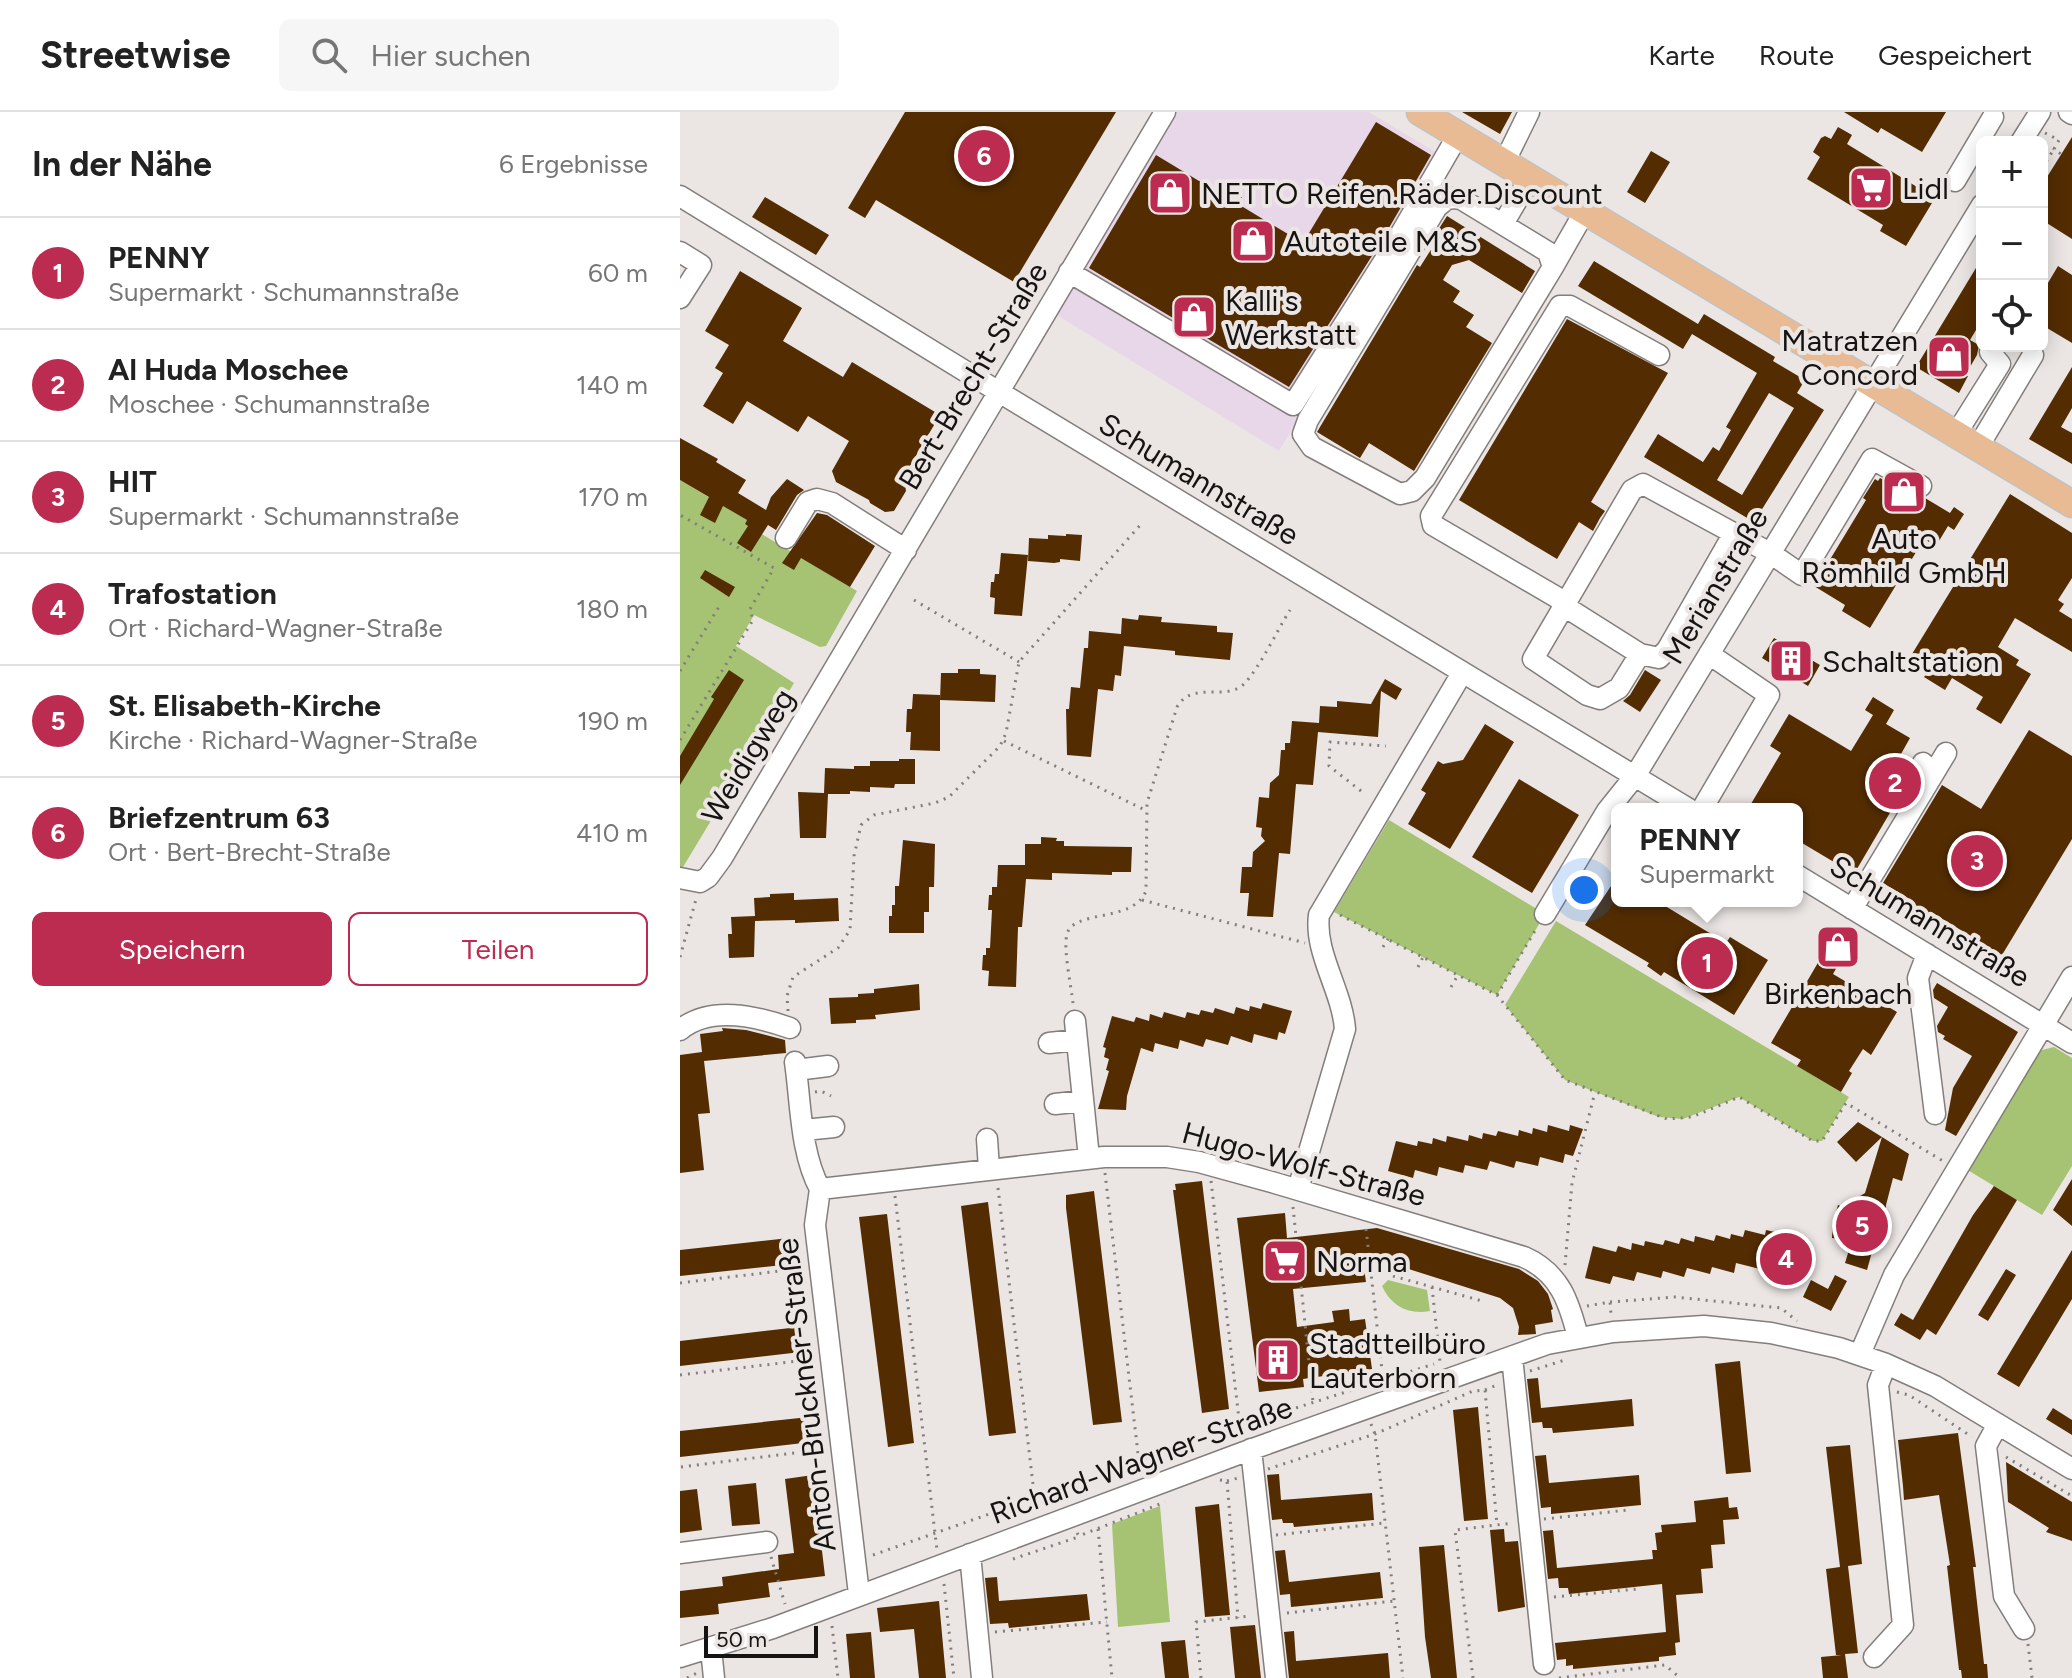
<!DOCTYPE html>
<html lang="de">
<meta charset="utf-8">
<style>
body{margin:0;font-family:Figtree,sans-serif;background:#f6f6f6;color:#222}
.controls{position:absolute;right:24px;top:24px;display:grid;overflow:hidden;border-radius:12px;box-shadow:0 4px 20px #0003}
.controls button{width:72px;height:72px;display:grid;place-items:center;padding:0;border:0;border-bottom:2px solid #e0e0e0;background:#fff;color:#222;font:40px sans-serif}
.scale{position:absolute;left:24px;bottom:20px;width:114px;box-sizing:border-box;padding-left:8px;border:4px solid #161413;border-top:0;font-size:22px;line-height:28px;white-space:nowrap;color:#161413;-webkit-text-stroke:6px #ebe6e3;paint-order:stroke}
.you{position:absolute;left:904px;top:778px;width:28px;height:28px;margin:-20px;border:6px solid #fff;border-radius:50%;background:#1a73e8;box-shadow:0 0 0 12px #1a73e833}
.badge{display:grid;place-items:center;width:52px;height:52px;border-radius:50%;background:#bc2c51;color:#fff;font-size:26px;font-weight:700}
.pin{position:absolute;translate:-50% -50%;border:4px solid #fff;box-shadow:0 2px 8px #0006}
.popup{position:absolute;left:931px;top:691px;width:192px;height:104px;box-sizing:border-box;display:grid;place-content:center;border-radius:12px;background:#fff;filter:drop-shadow(0 2px 6px #0005);font-size:26px;white-space:nowrap;color:#767676}
.popup b{font-size:30px;color:#222}
.popup::after{content:'';position:absolute;left:50%;top:100%;margin-left:-16px;border:16px solid transparent;border-top-color:#fff}
.list{margin:0;padding:0;list-style:none}
h2{display:flex;justify-content:space-between;align-items:center;height:104px;margin:0;padding:0 32px;font-size:34px}
h2 small{font-size:26px;font-weight:400;color:#767676}
.list li{display:grid;grid-template-columns:52px 1fr auto;gap:24px;align-items:center;box-sizing:border-box;height:112px;padding:0 32px;border-top:2px solid #e0e0e0}
.list b{display:block;font-size:30px;white-space:nowrap}
.list p{margin:0;font-size:26px;white-space:nowrap;color:#767676}
.list em{font-size:26px;font-style:normal;color:#767676}
.actions{display:flex;gap:16px;padding:24px 32px}
.actions a{flex:1;padding:18px 0;border:2px solid #bc2c51;border-radius:12px;text-align:center;font-size:28px;color:#bc2c51}
.actions .main{background:#bc2c51;color:#fff}
.icon{flex:none;width:44px;height:44px;fill:none;stroke:currentColor;stroke-width:2;stroke-linecap:round;stroke-linejoin:round}
.map{position:relative;flex:none;width:1392px;height:1566px;overflow:hidden}
header{display:flex;align-items:center;gap:48px;box-sizing:border-box;height:112px;padding:0 40px;background:#fff;border-bottom:2px solid #e0e0e0}
header strong{font-size:38px}
nav{display:flex;gap:44px;margin-inline-start:auto;font-size:28px}
.search{width:560px;height:72px;background:#f6f6f6;display:flex;align-items:center;gap:20px;box-sizing:border-box;padding:0 28px;border-radius:12px;color:#767676;font-size:30px}
main{display:flex}
aside{flex:1;background:#fff}
.map>svg:first-child{display:block}
</style>
<header>
<strong>Streetwise</strong>
<div class="search"><svg class="icon" aria-label="search" viewBox="0 0 24 24"><circle cx="10" cy="10" r="6"/><path d="M15 15l6 6"/></svg>Hier suchen</div>
<nav><a>Karte</a><a>Route</a><a>Gespeichert</a></nav>
</header>
<main>
<aside>
<h2>In der Nähe<small>6 Ergebnisse</small></h2>
<ul class="list">
<li><span class="badge">1</span><div><b>PENNY</b><p>Supermarkt · Schumannstraße</p></div><em>60 m</em></li>
<li><span class="badge">2</span><div><b>Al Huda Moschee</b><p>Moschee · Schumannstraße</p></div><em>140 m</em></li>
<li><span class="badge">3</span><div><b>HIT</b><p>Supermarkt · Schumannstraße</p></div><em>170 m</em></li>
<li><span class="badge">4</span><div><b>Trafostation</b><p>Ort · Richard-Wagner-Straße</p></div><em>180 m</em></li>
<li><span class="badge">5</span><div><b>St. Elisabeth-Kirche</b><p>Kirche · Richard-Wagner-Straße</p></div><em>190 m</em></li>
<li><span class="badge">6</span><div><b>Briefzentrum 63</b><p>Ort · Bert-Brecht-Straße</p></div><em>410 m</em></li>
</ul>
<div class="actions"><a class="main">Speichern</a><a>Teilen</a></div>
</aside>
<div class="map">
<svg width="1392" height="1566" viewBox="0 0 1392 1566">
<rect width="100%" height="100%" fill="#ebe6e3"/>
<path fill="#e8d7e8" d="M496,0H689L772,50L599,339L375,202Z"/>
<path fill="#a5c372" d="M0,368L67,408L65,412L177,479L146,534L140,535L74,503L56,534L114,571L0,760Z
M709,708L865,802L817,883L654,800Z
M876,809L1169,985L1142,1029H1133L1059,985L1003,1007L979,1005L885,968L825,893Z
M1374,935L1392,946V1054L1362,1103L1286,1057L1358,939Z
M708,1168L747,1178L750,1199C728,1203 711,1194 702,1174Z
M480,1394L490,1510L438,1515L432,1412Z"/>
<path fill="#532c02" fill-rule="evenodd" d="M225,0H436L334,170L196,88L185,106L168,96Z
M782,0H832L820,22Z
M1164,0H1266L1242,40L1201,16L1198,21Z
M696,10L751,43L702,128L609,275L409,156L476,43L534,78L539,71L562,85L558,92L623,131Z
M1158,15L1172,23L1167,32L1255,86L1226,134L1200,119L1203,113L1127,67L1140,45L1133,40L1141,26L1145,24L1151,27Z
M1392,25V127L1362,108V73Z
M971,39L990,50L965,91L947,80Z
M85,85L149,123L136,143L72,105Z
M767,104L855,159L842,181L789,148L772,153L763,168L780,179L773,190L794,203L786,215L812,231L734,359L689,331L680,346L637,320L737,153L740,155L757,128L753,126Z
M1302,146V208L1290,228L1299,233L1297,243L1286,262L1288,264L1279,281L1236,255Z
M914,149L1018,212L1024,202L1095,245L1093,249L1125,268L1117,281L1144,298L1074,410L964,345L978,322L1023,350L1033,335L1039,339L1051,318L1046,315L1077,261L1012,222L1003,237L898,174ZM1089,281L1114,296L1062,383L1037,368Z
M1378,154L1392,163V231L1362,213V181Z
M60,159L122,196L103,229L163,265L172,250L260,303L224,364L226,379L214,399L205,400L190,391L189,388L156,370L152,359L169,329L128,304L118,320L67,289L53,312L23,294L43,261L35,256L49,233L25,219Z
M887,207L988,261L911,390L925,399L920,406L913,419L899,410L877,447L779,388Z
M1392,255V296L1381,315L1392,321V352L1349,327Z
M0,326L38,347L36,350L66,368L58,381L86,398L91,385L107,367L124,378L117,383L96,418L88,413L71,440L57,431L68,414L65,412L67,408L43,394L35,411L20,403L29,385L0,368Z
M1200,366L1235,385L1245,386L1270,401L1274,395L1284,402L1274,418L1268,414L1256,434L1244,427L1190,516L1162,499L1165,493L1134,474L1186,388L1183,386L1195,367L1198,369Z
M1330,382L1392,421V466L1378,488L1384,492L1379,499L1392,507V540L1335,506L1318,535L1339,548L1336,553L1351,562L1321,612L1296,597L1303,585L1272,566L1265,578L1244,565L1252,554L1232,542Z
M137,401L147,403L195,434L170,475L121,446L114,458L102,451Z
M386,422L402,423L400,449L380,447V450L374,451L348,449L349,426L368,427V423L386,424Z
M321,441L348,443L342,504L314,502L315,486L310,485L311,470H314L315,462H319Z
M25,458L55,475L49,485L20,466Z
M459,503L482,505L481,510L537,514V520L553,521L550,548L495,543V539L444,534L441,564L435,563L433,579L418,577L411,645L387,643L386,597H389L391,575L400,576L404,536H408L409,519L441,522L442,506L458,508Z
M1094,526L1140,553L1128,574L1082,546Z
M278,557H300V562L316,563L315,590L260,588L261,561H278Z
M49,558L64,568L0,673V644L34,587L31,585Z
M965,558L981,568L960,600L943,589L950,583Z
M705,567L722,577L716,588L701,579L698,625L638,620L633,673L616,672L610,742L599,741L593,805L567,804L569,781H560L562,755H572L573,740L585,729L581,724L582,716L576,715L579,685L589,686L590,671L599,663L601,638H605V631H610L612,609L639,611L640,594L657,595V589L691,592Z
M233,582L260,583V639L230,638L231,620H226L227,597H232Z
M1193,585L1214,598L1206,612L1230,626L1221,642L1230,648L1209,685L1208,692L1211,699L1174,762L1117,728V697H1068L1101,641L1090,634L1109,602L1171,639L1193,603L1185,598Z
M805,612L834,630L770,737L728,712L746,681L741,678L758,649L763,652L783,648Z
M1349,618L1392,644V727L1322,843L1251,800L1242,815L1224,804L1233,789L1203,771L1262,673L1301,697Z
M219,647H235V672H215L214,676L190,675V680L170,679V682H148L146,726H120L118,680L144,681L145,656L174,657V654H190V649H219Z
M839,667L899,703L852,781L792,745Z
M361,725L377,726L376,729H384V734L452,735L451,760H432V763L372,761V768L346,767L342,815H338L336,875L308,874L309,859L302,858L303,843H306V836H310L312,798H308L309,783H312V775H317L318,753H345V732H361Z
M223,728L255,732L254,775H249V800H244V821H209V804H212V793H215V774H219Z
M937,765V789H977L1046,831L1050,825L1088,848L1054,903L984,860L981,864L967,854L969,851L905,813Z
M114,781V788L158,786L159,809L115,811V808L75,809L74,845L49,846L48,822H52L51,805L75,804L74,786L90,785V782Z
M1146,837L1162,846L1153,862L1217,900L1191,943L1183,937L1169,959L1172,961L1161,980L1117,954L1121,948L1091,931Z
M1257,871L1338,920L1276,1024L1265,1018L1273,976L1292,944L1263,927L1265,924L1258,920L1257,914L1268,895L1254,886L1253,878Z
M239,872L240,898L195,903L196,907L176,908V911L151,912L149,886L178,885V882L194,881V877Z
M583,891L612,899L605,922L599,920L597,928L574,922L572,931L551,924L548,933L526,927L523,935L500,928L498,937L475,931L473,940L461,936L447,984L446,998L418,997L429,959L426,958L429,947L424,945L426,936L423,935L432,904L454,910L456,905L469,909L470,902L482,906L484,900L505,906L507,900L519,903L521,898L533,901L535,896L554,902L556,895L569,899L570,894L581,897Z
M42,916L66,918L105,928L106,941L24,949L30,1001L18,1002L24,1058L0,1061V943L22,940L20,922L43,919Z
M1178,1010L1202,1025L1176,1050L1157,1030Z
M868,1013L889,1019L890,1013L903,1017L893,1044L885,1042L883,1051L860,1045L858,1054L836,1049L834,1056L810,1049L807,1058L785,1053L783,1061L759,1055L757,1064L735,1058L733,1066L708,1059L716,1029L737,1034L738,1029L752,1032L753,1026L766,1030L767,1024L788,1029L789,1023L802,1027L803,1021L816,1024L818,1019L838,1024L839,1018L852,1022L853,1016L867,1020Z
M1202,1025L1229,1042L1222,1069L1213,1066L1206,1093L1205,1108L1209,1109L1204,1126L1200,1125L1199,1130L1195,1129L1187,1158L1165,1151L1172,1128L1152,1126L1153,1111L1158,1093L1163,1095L1185,1081Z
M1392,1067V1114L1373,1098Z
M522,1069L549,1297L522,1301L493,1078H496L495,1072Z
M1314,1074L1337,1088L1256,1223L1247,1217L1240,1228L1214,1213L1221,1201L1233,1208L1293,1103Z
M414,1079L442,1310L413,1313L386,1096V1083Z
M308,1090L336,1321L309,1324L281,1094Z
M605,1101L607,1126L697,1116L839,1157L858,1169L868,1182L873,1197L871,1198L873,1210L855,1213L856,1222L838,1223L839,1215L833,1196L820,1186L716,1153L684,1156L686,1170L613,1177L617,1215L654,1210L652,1199L669,1197L670,1209L685,1207L692,1257L623,1267L624,1275L579,1280L557,1106Z
M207,1102L234,1331L208,1335L179,1105Z
M1065,1118L1085,1123L1086,1118L1099,1121L1095,1137L1114,1142L1111,1155L1082,1148L1080,1157L1056,1151L1054,1161L1032,1155L1030,1162L1007,1156L1004,1165L983,1159L981,1166L957,1160L954,1169L933,1164L930,1172L905,1166L913,1134L936,1140L938,1134L951,1138L952,1131L964,1134L965,1129L983,1133L985,1128L999,1132L1001,1126L1014,1130L1015,1124L1034,1129L1036,1123L1050,1127L1051,1122L1063,1125Z
M109,1126L112,1152L0,1164V1138Z
M1392,1138V1187L1339,1275L1317,1262Z
M1326,1157L1336,1163L1308,1209L1298,1203Z
M1155,1163L1167,1169L1151,1199L1123,1185L1131,1168L1148,1177Z
M119,1215L121,1240L0,1254V1229Z
M1060,1249L1071,1360L1046,1362L1035,1252Z
M858,1266L861,1296L952,1287L954,1314L873,1321L872,1316H863L862,1310L852,1311L847,1267Z
M798,1295L808,1407L784,1409L773,1298Z
M1373,1296L1392,1308V1323L1366,1307Z
M129,1305L132,1330L0,1345V1319Z
M1278,1321L1296,1455H1293L1304,1552H1307L1308,1566H1282L1281,1558H1279L1267,1454L1270,1453L1259,1383L1224,1388L1223,1374L1218,1328Z
M1170,1333L1182,1452L1168,1454L1178,1541L1165,1542L1168,1566H1143L1141,1545L1162,1543H1156L1146,1457L1160,1455L1146,1335Z
M866,1343L869,1371L959,1363L961,1393L871,1402V1395L861,1396L855,1344Z
M1326,1350L1392,1390V1429L1366,1420L1369,1416L1328,1390Z
M599,1362L601,1388L692,1381L694,1408L614,1415L613,1411H603L602,1407L592,1408L587,1363Z
M133,1363L145,1464L88,1471L90,1485L38,1492L39,1502L0,1506V1479L43,1474L42,1465L99,1457L98,1443L114,1441L105,1367Z
M76,1371L80,1412L52,1414L48,1374Z
M17,1377L22,1418L0,1421V1379Z
M1048,1385L1049,1396L1057,1395L1059,1407L1043,1408L1045,1432L1031,1433L1033,1456L1021,1457L1023,1481L996,1483L1000,1530L995,1531L996,1543L979,1545V1549L893,1557V1553L886,1554V1547L877,1548L875,1531L986,1520L982,1472L889,1482L888,1476H879L878,1466L868,1467L863,1419L873,1418L877,1456L973,1447L972,1438H977L975,1421L982,1420L981,1413L1016,1410L1014,1389Z
M539,1392L550,1503L525,1505L515,1395Z
M824,1417L825,1430L838,1429L845,1495L818,1500L810,1418Z
M764,1433L771,1504L777,1566H751L745,1525L739,1435Z
M605,1438L609,1470L700,1460L703,1486L611,1495L610,1482L600,1483L595,1439Z
M317,1465L319,1489L407,1482L410,1508L329,1516L328,1511L310,1512L305,1466Z
M259,1489L266,1566H239L234,1517L200,1520L197,1496Z
M575,1513L581,1566H555L550,1515Z
M614,1519L616,1549L708,1541L710,1566H609L604,1520Z
M191,1520L195,1566H170L166,1522Z
M505,1528L509,1566H485L481,1530Z"/>
<g fill="none" stroke-linecap="round" stroke-linejoin="round">
<g stroke="#837e7c" stroke-width="23">
<path id="minor" d="M1389,0L1392,2
M1341,30L1360,0
M824,51L849,0
M1275,69L1313,5
M0,84L319,280L1009,697
M774,86L781,87L868,140L873,155L745,366L732,379L720,382L632,335L623,322L628,308L757,95L767,87Z
M823,112L850,66
M0,140L21,153L0,186
M873,155L905,99
M389,160L613,293L713,135L778,23
M979,243L890,194H880L751,404L753,413L878,486L884,494L952,378L963,372L1090,441L1122,463L1192,347L1241,374
M1276,322L1320,252L1310,240
M1298,335L1353,243
M106,426L128,390L137,387L152,391L226,438
M960,542L939,576L920,587L907,583L853,547L884,494L960,542L979,546L987,538L1054,421
M1221,691L1243,651
M1022,697L1089,583L1029,542
M1117,763L1392,931
M0,766L20,770L28,765L42,746L485,0
M1172,797L1266,641
M865,802L927,699L955,664L1302,93
M1247,842L1238,866L1255,1002
M395,909L409,1046
M0,918C30,893 76,904 110,916
M369,931L397,928
M115,950C121,991 120,1040 140,1077
M116,958L148,954
M375,992L403,989
M124,1018L154,1015
M307,1027L309,1057
M140,1077L424,1045H487L519,1050L595,1071L844,1145C880,1161 889,1190 898,1225
M140,1077L135,1113L179,1482
M618,1077L665,917C662,878 634,841 639,803L782,561
M1180,1242L1214,1163L1392,865
M832,1245L864,1552
M1318,1312L1306,1334L1324,1484L1344,1517
M571,1337L596,1566
M0,1441L87,1430
M290,1442L302,1566
M31,1537L34,1566
M0,1545L93,1516L564,1340L867,1232L933,1220L1024,1214L1091,1221L1159,1236L1206,1252L1255,1274L1392,1357
M1194,1545L1223,1513L1198,1273L1206,1252"/>
</g>
<g stroke="#c2c2c2" stroke-width="29">
<path id="major" d="M740,0L1392,392"/>
</g>
<path stroke="#827e7c" stroke-width="3" stroke-dasharray="2 6" stroke-linecap="butt" d="M1365,21L1379,28L1374,37L1381,42
M1362,56L1374,37
M234,488L339,550
M0,559L40,493
M0,628L73,508L70,497L94,456L0,403
M324,629L467,699
M681,679L649,654L650,630L706,634
M462,788L625,831
M660,803L817,883L885,968L987,1007L1012,1005L1059,985L1133,1029H1142L1166,991L1263,1049
M703,835L708,827
M0,845L16,787
M738,855L743,845
M771,875L778,863
M817,883L856,817
M393,891C391,873 383,837 387,822C394,797 453,811 466,779L467,691L497,595C513,568 544,590 564,572C579,557 598,517 610,498
M108,899L107,884L113,865L158,836L170,818L174,744L181,713L194,703L255,691L269,685L320,634L326,621L339,550L463,410
M135,980L141,979L151,984
M425,1061L459,1350
M531,1069L561,1324
M318,1076L356,1398
M215,1084L257,1438
M613,1095L633,1290
M686,1117L703,1267
M885,1153L892,1071L915,980
M713,1164L802,1189
M0,1171L125,1156
M752,1175L760,1250
M930,1190L995,1185L1101,1196L1117,1209
M907,1194L930,1190L931,1202
M850,1259L885,1248
M0,1263L135,1247
M805,1278L817,1273
M1217,1280L1229,1283L1292,1325
M691,1312L695,1322L723,1566
M1326,1345L1392,1384
M1,1355L146,1337
M588,1357L695,1322L793,1279L805,1278L817,1413
M540,1368L547,1369L558,1506
M547,1369L558,1366
M864,1407L948,1398
M418,1417L432,1566
M397,1421L399,1424L485,1390
M596,1423L704,1411
M193,1443L559,1314L754,1252
M91,1445L105,1492
M333,1447L398,1425
M264,1472L274,1566
M874,1485L957,1477
M607,1501L714,1489
M152,1514L158,1566
M315,1520L427,1510
M1348,1532L1352,1566
M7,1566L17,1561
M521,1566L516,1510L571,1504
M793,1566L775,1418L833,1411
M879,1566L985,1553L999,1565"/>
<use href="#minor" stroke="#fff" stroke-width="20"/>
<use href="#major" stroke="#e8bb94" stroke-width="26"/>
</g>
<defs>
<g id="supermarket-square" transform="scale(2.3)"><rect x="-9" y="-9" width="18" height="18" rx="4" fill="#bc2c51" stroke="#ebe6e3"/><path d="M-6-5.5h2.5l.6 2H6L4.5 2H-2.5L-4.4-4H-6ZM-1.5 3.2a1.3 1.3 0 1 0 .1 0ZM3 3.2a1.3 1.3 0 1 0 .1 0Z" fill="#fff"/></g>
<g id="shop-square" transform="scale(2.3)"><rect x="-9" y="-9" width="18" height="18" rx="4" fill="#bc2c51" stroke="#ebe6e3"/><path d="M-5-2.5h2.3a2.7 3.5 0 0 1 5.4 0H5L5.5 6h-11ZM-1.5-2.5h3a1.5 2.3 0 0 0-3 0Z" fill="#fff"/></g>
<g id="building-square" transform="scale(2.3)"><rect x="-9" y="-9" width="18" height="18" rx="4" fill="#bc2c51" stroke="#ebe6e3"/><path d="M-4-6H4V6H1V3H-1V6H-4ZM-2.5-4.3h1.7v1.8h-1.7ZM.8-4.3h1.7v1.8H.8ZM-2.5-1h1.7V.8h-1.7ZM.8-1h1.7V.8H.8Z" fill="#fff"/></g>
</defs>
<g fill-rule="evenodd">
<use href="#supermarket-square" x="1191" y="76"/>
<use href="#shop-square" x="490" y="81"/>
<use href="#shop-square" x="573" y="129"/>
<use href="#shop-square" x="514" y="205"/>
<use href="#shop-square" x="1269" y="245"/>
<use href="#shop-square" x="1224" y="380"/>
<use href="#building-square" x="1111" y="549"/>
<use href="#shop-square" x="1158" y="835"/>
<use href="#supermarket-square" x="605" y="1149"/>
<use href="#building-square" x="598" y="1248"/>
</g>
<g text-anchor="middle" dominant-baseline="central" stroke-width="8" stroke-linejoin="round" paint-order="stroke">
<g font-size="30" fill="#161413" stroke="#ebe6e3" text-anchor="start">
<text x="1222" y="76">Lidl</text>
<text x="521" y="81">NETTO Reifen.Räder.Discount</text>
<text x="604" y="129">Autoteile M&amp;S</text>
<text x="545" y="188">Kalli's<tspan x="545" dy="34">Werkstatt</tspan></text>
<text x="1238" y="228" text-anchor="end">Matratzen<tspan x="1238" dy="34">Concord</tspan></text>
<text x="1224" y="426" text-anchor="middle">Auto<tspan x="1224" dy="34">Römhild GmbH</tspan></text>
<text x="1142" y="549">Schaltstation</text>
<text x="1158" y="881" text-anchor="middle">Birkenbach</text>
<text x="636" y="1149">Norma</text>
<text x="629" y="1231">Stadtteilbüro<tspan x="629" dy="34">Lauterborn</tspan></text>
</g>
<g font-size="30" fill="#161413" stroke="#ebe6e3">
<text transform="translate(293 264) rotate(-59)">Bert-Brecht-Straße</text>
<text transform="translate(519 367) rotate(31)">Schumannstraße</text>
<text transform="translate(1035 474) rotate(-59)">Merianstraße</text>
<text transform="translate(68 644) rotate(-59)">Weidigweg</text>
<text transform="translate(1250 809) rotate(31)">Schumannstraße</text>
<text transform="translate(624 1052) rotate(15)">Hugo-Wolf-Straße</text>
<text transform="translate(126 1283) rotate(-97)">Anton-Bruckner-Straße</text>
<text transform="translate(461 1348) rotate(-20)">Richard-Wagner-Straße</text>
</g>
</g>
</svg>
<div class="controls">
<button>+</button>
<button>−</button>
<button><svg class="icon" aria-label="locate" viewBox="0 0 24 24"><circle cx="12" cy="12" r="6"/><path d="M12 2v4M12 18v4M2 12h4M18 12h4"/></svg></button>
</div>
<div class="scale">50 m</div>
<div class="you"></div>
<div class="pin badge" style="left:1027px;top:851px">1</div>
<div class="popup"><b>PENNY</b>Supermarkt</div>
<div class="pin badge" style="left:1215px;top:671px">2</div>
<div class="pin badge" style="left:1297px;top:749px">3</div>
<div class="pin badge" style="left:1106px;top:1147px">4</div>
<div class="pin badge" style="left:1182px;top:1114px">5</div>
<div class="pin badge" style="left:304px;top:44px">6</div>
</div>
</main>
